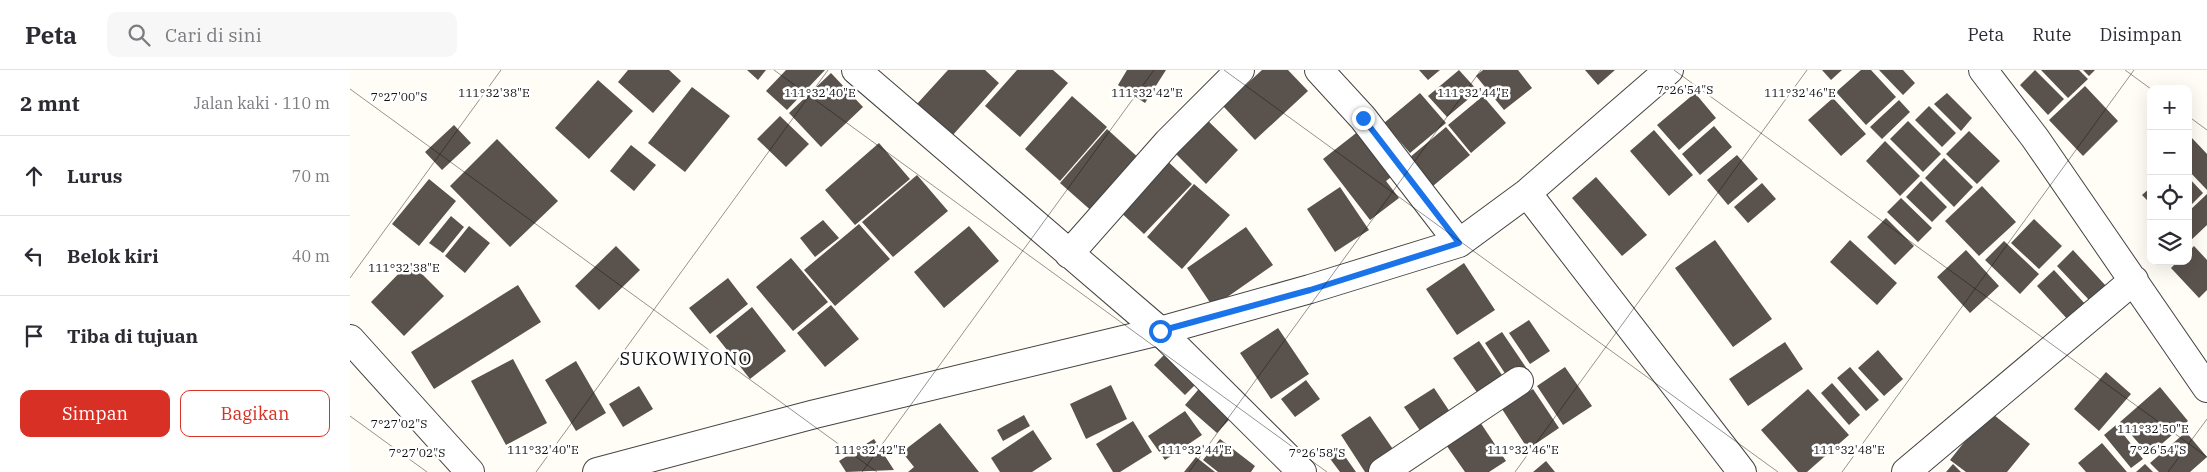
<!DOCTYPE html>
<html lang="id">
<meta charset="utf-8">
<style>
body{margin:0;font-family:"IBM Plex Serif",serif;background:#f7f7f7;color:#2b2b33}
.controls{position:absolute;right:15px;top:15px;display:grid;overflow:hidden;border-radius:10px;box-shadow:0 5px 20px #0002}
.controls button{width:45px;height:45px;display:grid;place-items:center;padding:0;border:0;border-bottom:1px solid #e1e1e2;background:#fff;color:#2b2b33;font:25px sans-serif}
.stop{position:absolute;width:15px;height:15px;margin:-11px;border:4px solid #1a73e8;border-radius:50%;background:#fff}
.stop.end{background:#1a73e8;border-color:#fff;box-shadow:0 1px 5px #0008}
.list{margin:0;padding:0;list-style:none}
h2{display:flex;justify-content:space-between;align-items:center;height:65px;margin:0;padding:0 20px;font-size:21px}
h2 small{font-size:16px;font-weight:400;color:#7c7c81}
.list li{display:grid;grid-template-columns:32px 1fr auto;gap:15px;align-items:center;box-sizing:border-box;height:80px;padding:0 20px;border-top:1px solid #e1e1e2}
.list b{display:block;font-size:19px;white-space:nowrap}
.list em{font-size:16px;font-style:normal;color:#7c7c81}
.actions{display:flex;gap:10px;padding:15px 20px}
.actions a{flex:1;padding:11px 0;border:1px solid #d93025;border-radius:10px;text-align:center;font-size:18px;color:#d93025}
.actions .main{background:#d93025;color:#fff}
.icon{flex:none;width:28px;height:28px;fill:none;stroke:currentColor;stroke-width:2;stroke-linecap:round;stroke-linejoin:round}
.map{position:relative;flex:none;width:1857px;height:402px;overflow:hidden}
header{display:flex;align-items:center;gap:30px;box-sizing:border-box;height:70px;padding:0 25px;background:#fff;border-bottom:1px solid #e1e1e2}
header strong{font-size:24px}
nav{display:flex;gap:28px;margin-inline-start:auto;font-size:18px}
.search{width:350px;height:45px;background:#f7f7f7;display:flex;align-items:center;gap:12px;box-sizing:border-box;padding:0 18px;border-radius:10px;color:#7c7c81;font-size:19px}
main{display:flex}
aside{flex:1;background:#fff}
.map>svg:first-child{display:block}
</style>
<header>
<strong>Peta</strong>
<div class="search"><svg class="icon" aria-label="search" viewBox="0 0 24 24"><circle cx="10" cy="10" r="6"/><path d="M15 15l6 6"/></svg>Cari di sini</div>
<nav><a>Peta</a><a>Rute</a><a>Disimpan</a></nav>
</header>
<main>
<aside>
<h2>2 mnt<small>Jalan kaki · 110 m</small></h2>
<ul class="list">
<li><svg class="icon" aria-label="ahead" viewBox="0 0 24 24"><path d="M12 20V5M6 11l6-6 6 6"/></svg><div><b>Lurus</b></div><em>70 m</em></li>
<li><svg class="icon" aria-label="left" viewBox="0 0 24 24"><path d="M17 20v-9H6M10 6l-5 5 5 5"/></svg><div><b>Belok kiri</b></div><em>40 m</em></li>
<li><svg class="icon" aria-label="arrive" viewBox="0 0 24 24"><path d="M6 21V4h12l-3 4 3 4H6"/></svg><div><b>Tiba di tujuan</b></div></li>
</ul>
<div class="actions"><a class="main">Simpan</a><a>Bagikan</a></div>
</aside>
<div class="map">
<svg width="1857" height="402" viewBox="0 0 1857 402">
<rect width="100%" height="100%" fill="#fffdf5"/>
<path fill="#5a524d" d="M278,0H319L331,11L303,43L268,12Z
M397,0H416L408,10Z
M436,0H475L437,40L416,21Z
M598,0H635L649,13L602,66L566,35Z
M667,0H703L718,13L670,67L635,36Z
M777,0H816L795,33L768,15Z
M912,0H938L958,21L905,70L873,36Z
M1069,0H1090L1078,10Z
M1109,0L1128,21L1097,47L1078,26Z
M1133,0H1168L1182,18L1154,40L1126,6Z
M1235,0H1265L1248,15Z
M1472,0H1492L1481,10Z
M1511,0H1521L1546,27L1516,55L1486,22Z
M1529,0H1553L1565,13L1553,25Z
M1685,0L1714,29L1698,45L1670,15Z
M1691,0H1729L1738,9L1718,28Z
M1733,0H1745L1739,6Z
M481,3L513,37L471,77L439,43Z
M248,10L283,41L239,89L205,58Z
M1735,16L1768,51L1733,86L1699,50Z
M342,17L380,46L335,102L298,73Z
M1070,23L1096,53L1060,83L1034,53Z
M1345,23L1366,48L1329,80L1307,55Z
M1597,23L1622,48L1611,61L1584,34Z
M722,26L757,57L710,111L675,79Z
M1133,26L1156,53L1121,83L1098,55Z
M1483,28L1516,64L1491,86L1458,50Z
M1549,30L1560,42L1532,69L1520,57Z
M1579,36L1606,63L1592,77L1565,50Z
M852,45L888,80L856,114L820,78Z
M430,46L459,74L436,97L407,69Z
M1558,51L1591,84L1573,102L1540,69Z
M104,55L121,73L92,100L75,82Z
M1364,56L1382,77L1350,105L1332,84Z
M1096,57L1120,85L1083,116L1059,88Z
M757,59L792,91L745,144L710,113Z
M1010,60L1045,104L1036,111L1049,128L1020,150L973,89Z
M1304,60L1343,105L1319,126L1280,81Z
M1619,61L1650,91L1627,114L1596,84Z
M1841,67L1857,84V120L1838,100V70Z
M147,69L208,131L160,177L100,116Z
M1535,71L1570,106L1550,126L1516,91Z
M529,73L560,109L505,155L475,120Z
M281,75L306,95L284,121L260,101Z
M1387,85L1408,109L1378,135L1357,110Z
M813,87L842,114L794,164L766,138Z
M1594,88L1623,117L1604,137L1575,108Z
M567,105L598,141L543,187L512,152Z
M1246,107L1297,165L1272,186L1222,128Z
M1838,107L1853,123L1839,137L1838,135Z
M79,109L106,131L69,176L42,154Z
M1571,111L1597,137L1582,152L1556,127Z
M1412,113L1426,129L1398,153L1384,137Z
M844,114L880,145L832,199L797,167Z
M1632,116L1666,152L1629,186L1595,151Z
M990,117L1019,160L985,182L957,139Z
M1801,117V134L1792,125Z
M1857,124V155L1838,173V142Z
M1551,128L1582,158L1568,172L1537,142Z
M101,146L114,157L93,183L79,173Z
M1536,148L1564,176L1545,195L1517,167Z
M1684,149L1712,176L1689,199L1661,173Z
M473,150L489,168L465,187L450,168Z
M509,154L540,189L485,236L454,200Z
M119,156L140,173L115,203L95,186Z
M619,156L649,191L594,238L564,202Z
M896,157L923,195L863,237L837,198Z
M1365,170L1422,249L1383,277L1325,198Z
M1500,170L1547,213L1527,235L1480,192Z
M1654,171L1689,204L1670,224L1635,190Z
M266,176L290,200L249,240L225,216Z
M1844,176L1857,190V220L1849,228L1821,198L1828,191H1838V182Z
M1616,180L1649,216L1620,243L1587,207Z
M1723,180L1756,216L1740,231L1707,196Z
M441,188L478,232L443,261L406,217Z
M60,192L94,226L54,266L21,232Z
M1114,193L1145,240L1107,265L1076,219Z
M1704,200L1737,236L1720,252L1687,216Z
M378,208L398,234L360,264L339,238Z
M168,215L191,252L84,319L61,282Z
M481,235L509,269L475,297L447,263Z
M402,237L436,281L400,309L366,266Z
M1179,250L1200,281L1180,294L1159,263Z
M928,258L959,304L921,329L890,283Z
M1152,262L1177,299L1160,311L1135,273Z
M1129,271L1156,311L1131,328L1103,288Z
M1435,272L1453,299L1398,336L1379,309Z
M820,279L851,309L835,325L804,295Z
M1528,280L1553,309L1534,326L1508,298Z
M163,289L197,353L156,375L121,311Z
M226,291L256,343L226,361L195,310Z
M1215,297L1242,336L1213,355L1187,316Z
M1500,297L1529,330L1516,341L1487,308Z
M1756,302L1781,324L1749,361L1724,339Z
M956,310L970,329L945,347L931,329Z
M854,313L887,341L867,363L835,335Z
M1482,313L1510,345L1499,355L1471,323Z
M761,315L777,349L736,369L720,334Z
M289,316L303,339L273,357L259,334Z
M1810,317L1838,351L1799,385L1770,352Z
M1084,318L1104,348L1075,368L1054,337Z
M1183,319L1209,358L1178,379L1152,339Z
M1458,319L1499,365L1457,402H1448L1411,360Z
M835,341L852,365L815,390L798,366Z
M1639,341L1680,374L1657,402H1616L1600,390Z
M674,345L680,356L653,371L647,360Z
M1020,346L1047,385L1021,402H1015L991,365Z
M1128,349L1156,391L1139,402H1115L1094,372Z
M783,351L802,382L770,402H763L746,374Z
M590,353L629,402H558L564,397L552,382Z
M1766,355L1793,389L1781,398L1754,365Z
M683,360L702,389L682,402H650L641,388Z
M1836,362L1857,387L1840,402H1809L1800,393Z
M524,369L544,400L496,402L489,391Z
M870,369L905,396L901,402H868L853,390Z
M1752,373L1777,402H1736L1728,393Z
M989,378L1006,402H990L978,386Z
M846,387L865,402H834Z
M1196,391L1205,402H1183Z
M1603,394L1611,402H1596Z
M1795,394L1803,402H1786Z"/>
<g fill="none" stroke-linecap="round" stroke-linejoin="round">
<g stroke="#444" stroke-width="30">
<path id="street" d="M506,0L810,261L952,402
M969,0L1013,48L1109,173
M1633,0L1685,68L1857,318
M1177,123L1392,402
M719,184L818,72L890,0
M0,269L120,402
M247,402L465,344L810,261L960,219L1109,173L1177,123L1319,0
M1033,402L1169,311
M1556,402L1784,210"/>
</g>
<use href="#street" stroke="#fff" stroke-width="28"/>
</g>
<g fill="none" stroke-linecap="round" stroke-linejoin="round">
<path stroke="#1a73e8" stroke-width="6" d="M810,261L960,220L1109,173L1013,48"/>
</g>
<path fill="none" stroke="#111" stroke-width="1" stroke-opacity="0.45" d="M424,0L977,402M874,0L1428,402M1324,0L1857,387M1775,0L1801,19M0,19L527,402M1838,46L1857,60M0,208L151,0M0,346L77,402M186,402L478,0M512,402L804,0M839,402L1131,0M1165,402L1457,0M1492,402L1784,0M1818,402L1857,349"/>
<g text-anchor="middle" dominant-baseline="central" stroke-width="5" stroke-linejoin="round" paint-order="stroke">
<g font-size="18" letter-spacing="1" fill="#111" stroke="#fff">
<text x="336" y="288">SUKOWIYONO</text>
</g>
</g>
<g font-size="12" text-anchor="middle" fill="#111" stroke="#fff" stroke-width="5" stroke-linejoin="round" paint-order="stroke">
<text x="1335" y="24">7°26'54"S</text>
<text x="144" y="27">111°32'38"E</text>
<text x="470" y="27">111°32'40"E</text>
<text x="797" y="27">111°32'42"E</text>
<text x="1123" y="27">111°32'44"E</text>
<text x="1450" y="27">111°32'46"E</text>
<text x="49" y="31">7°27'00"S</text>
<text x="54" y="202">111°32'38"E</text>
<text x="49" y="358">7°27'02"S</text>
<text x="1803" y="363">111°32'50"E</text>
<text x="193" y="384">111°32'40"E</text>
<text x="520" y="384">111°32'42"E</text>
<text x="846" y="384">111°32'44"E</text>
<text x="1173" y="384">111°32'46"E</text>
<text x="1499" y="384">111°32'48"E</text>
<text x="1808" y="384">7°26'54"S</text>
<text x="67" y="387">7°27'02"S</text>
<text x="967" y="387">7°26'58"S</text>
</g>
</svg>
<div class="controls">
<button>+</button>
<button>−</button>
<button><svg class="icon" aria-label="locate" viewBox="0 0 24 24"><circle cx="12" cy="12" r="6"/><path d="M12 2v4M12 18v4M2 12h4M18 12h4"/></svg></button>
<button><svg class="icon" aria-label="layers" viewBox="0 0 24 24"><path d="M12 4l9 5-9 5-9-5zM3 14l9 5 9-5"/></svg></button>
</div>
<div class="stop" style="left:810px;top:261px"></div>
<div class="stop end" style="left:1013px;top:48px"></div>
</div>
</main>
